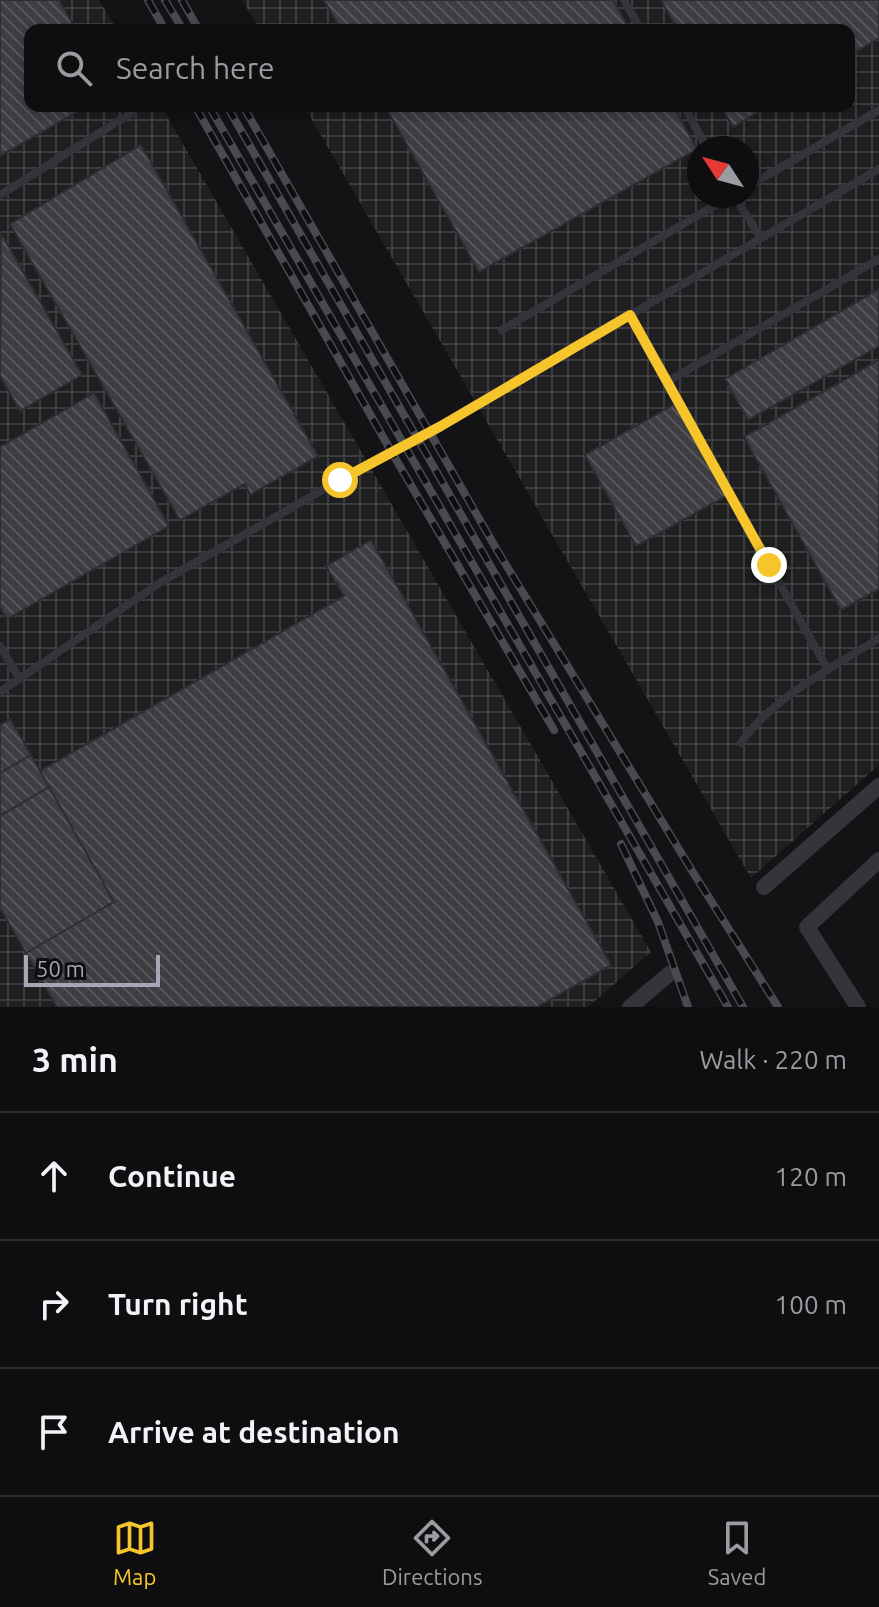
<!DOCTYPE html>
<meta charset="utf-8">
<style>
body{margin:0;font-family:Ubuntu,sans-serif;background:#1c1c1e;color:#f1f3f6}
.compass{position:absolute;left:687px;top:136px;width:72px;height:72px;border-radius:50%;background:#0e0e10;box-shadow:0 4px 12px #0003;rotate:306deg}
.scale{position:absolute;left:24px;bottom:20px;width:136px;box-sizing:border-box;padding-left:8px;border:4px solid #a4a8b6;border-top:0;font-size:22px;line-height:28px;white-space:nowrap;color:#a4a8b6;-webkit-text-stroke:6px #0e0e10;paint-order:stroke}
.stop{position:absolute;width:24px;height:24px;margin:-18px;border:6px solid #f5c52b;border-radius:50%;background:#fff}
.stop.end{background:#f5c52b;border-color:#fff;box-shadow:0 2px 8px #0008}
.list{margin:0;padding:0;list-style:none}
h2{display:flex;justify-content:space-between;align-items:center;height:104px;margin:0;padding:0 32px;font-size:34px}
h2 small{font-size:26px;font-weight:400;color:#9b9c9f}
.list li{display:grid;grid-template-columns:52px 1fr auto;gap:24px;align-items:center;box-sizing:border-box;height:128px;padding:0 32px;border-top:2px solid #2e2e30}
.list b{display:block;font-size:30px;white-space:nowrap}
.list em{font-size:26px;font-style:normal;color:#9b9c9f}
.icon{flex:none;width:44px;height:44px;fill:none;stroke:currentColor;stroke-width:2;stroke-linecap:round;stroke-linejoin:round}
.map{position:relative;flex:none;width:879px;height:1007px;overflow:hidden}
.search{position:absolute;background:#0e0e10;box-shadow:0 4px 12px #0003;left:24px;right:24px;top:24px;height:88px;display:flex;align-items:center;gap:20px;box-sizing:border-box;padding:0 28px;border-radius:16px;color:#9b9c9f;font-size:30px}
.sheet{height:488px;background:#0e0e10}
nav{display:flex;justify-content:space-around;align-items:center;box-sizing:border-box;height:112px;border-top:2px solid #2e2e30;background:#0e0e10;font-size:22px;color:#9b9c9f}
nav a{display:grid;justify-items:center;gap:4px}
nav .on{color:#f5c52b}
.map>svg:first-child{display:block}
</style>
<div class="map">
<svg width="879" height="1007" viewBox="0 0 879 1007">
<defs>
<pattern id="industrial-grid" width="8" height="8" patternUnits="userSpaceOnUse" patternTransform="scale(2)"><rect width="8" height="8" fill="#1f1f22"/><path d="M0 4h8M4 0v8" fill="none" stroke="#3d3d40"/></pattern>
<pattern id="building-back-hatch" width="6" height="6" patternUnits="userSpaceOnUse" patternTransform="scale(2)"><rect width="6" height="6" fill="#3d3d42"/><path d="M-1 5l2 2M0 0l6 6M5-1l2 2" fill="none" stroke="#56565b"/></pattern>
</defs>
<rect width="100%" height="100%" fill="#131315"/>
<path fill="url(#industrial-grid)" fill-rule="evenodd" d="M0,0H99L117,30H30V106H161L651,952L588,1007H0Z
M242,0H879V765L751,878L304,106H849V30H260ZM699,148H747V196H699Z"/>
<path fill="url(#building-back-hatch)" stroke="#2e2d31" stroke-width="2" d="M0,0H59L76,30H30V106H87L0,156Z
M324,0H613L630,30H341Z
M661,0H879V38L849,56V30H678Z
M385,106H673L697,149L479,272Z
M721,106H768L733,127Z
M141,145L318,456L250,495L245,484L180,520L10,224Z
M1,233L82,375L20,411L0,376Z
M879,289V346L748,420L725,379Z
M879,360V589L841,610L744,437Z
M94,393L169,526L7,619L0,607V447Z
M675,404L726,496L636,546L585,455Z
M371,540L611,965L537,1007H57L26,953L114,902L40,771L344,596L326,566Z
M10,719L31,755L0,773V725Z
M31,755L49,787L0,816V773Z
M49,787L114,902L26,953L0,908V816Z"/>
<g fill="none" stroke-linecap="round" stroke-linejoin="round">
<path stroke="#34343a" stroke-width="8" d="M624,0L641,30
M684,106L707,148
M747,187L879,110
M0,195L133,112
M734,196L761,238
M630,315L828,670
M502,330L731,196
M667,382L879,259
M0,646L19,678
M0,692L161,582L391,451L441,426L879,169
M741,743C771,698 834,667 879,638"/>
<path stroke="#34343a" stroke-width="16" d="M764,887L879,786
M630,1007L669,974
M858,1007L807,927L879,860"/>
<g stroke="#494a51" stroke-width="8">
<path id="rail" d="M148,0L165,30
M165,0L183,30
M182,0L199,30
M195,106L391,451L554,730
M209,106L728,1007
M227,106L743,1007
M243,106L497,550L694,874L778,1007
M621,844L658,922L688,1007"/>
</g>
<use href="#rail" stroke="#0e0e10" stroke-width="5" stroke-dasharray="15" stroke-linecap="butt"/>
</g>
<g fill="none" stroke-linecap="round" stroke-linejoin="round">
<path stroke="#f5c52b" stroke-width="10" d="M340,480L441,426L630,315L769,565"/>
</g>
</svg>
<svg class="compass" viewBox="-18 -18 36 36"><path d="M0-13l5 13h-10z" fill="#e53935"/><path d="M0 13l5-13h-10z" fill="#9b9c9f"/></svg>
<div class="scale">50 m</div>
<div class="stop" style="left:340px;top:480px"></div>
<div class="stop end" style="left:769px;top:565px"></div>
<div class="search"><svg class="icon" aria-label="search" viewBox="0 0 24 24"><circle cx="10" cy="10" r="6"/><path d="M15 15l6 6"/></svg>Search here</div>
</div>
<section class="sheet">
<h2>3 min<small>Walk · 220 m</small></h2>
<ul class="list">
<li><svg class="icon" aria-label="ahead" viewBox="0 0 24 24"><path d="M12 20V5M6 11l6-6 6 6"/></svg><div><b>Continue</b></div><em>120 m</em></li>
<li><svg class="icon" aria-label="right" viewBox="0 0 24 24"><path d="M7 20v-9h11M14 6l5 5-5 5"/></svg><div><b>Turn right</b></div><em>100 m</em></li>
<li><svg class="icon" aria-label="arrive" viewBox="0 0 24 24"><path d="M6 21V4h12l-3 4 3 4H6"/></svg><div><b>Arrive at destination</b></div></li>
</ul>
</section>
<nav>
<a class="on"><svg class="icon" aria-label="map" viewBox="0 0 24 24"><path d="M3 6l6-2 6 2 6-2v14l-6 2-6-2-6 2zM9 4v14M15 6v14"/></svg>Map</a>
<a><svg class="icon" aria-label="directions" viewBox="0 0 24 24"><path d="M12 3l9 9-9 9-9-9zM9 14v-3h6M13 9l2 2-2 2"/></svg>Directions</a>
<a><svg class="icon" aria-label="saved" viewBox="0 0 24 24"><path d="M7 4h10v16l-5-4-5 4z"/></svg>Saved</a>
</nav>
